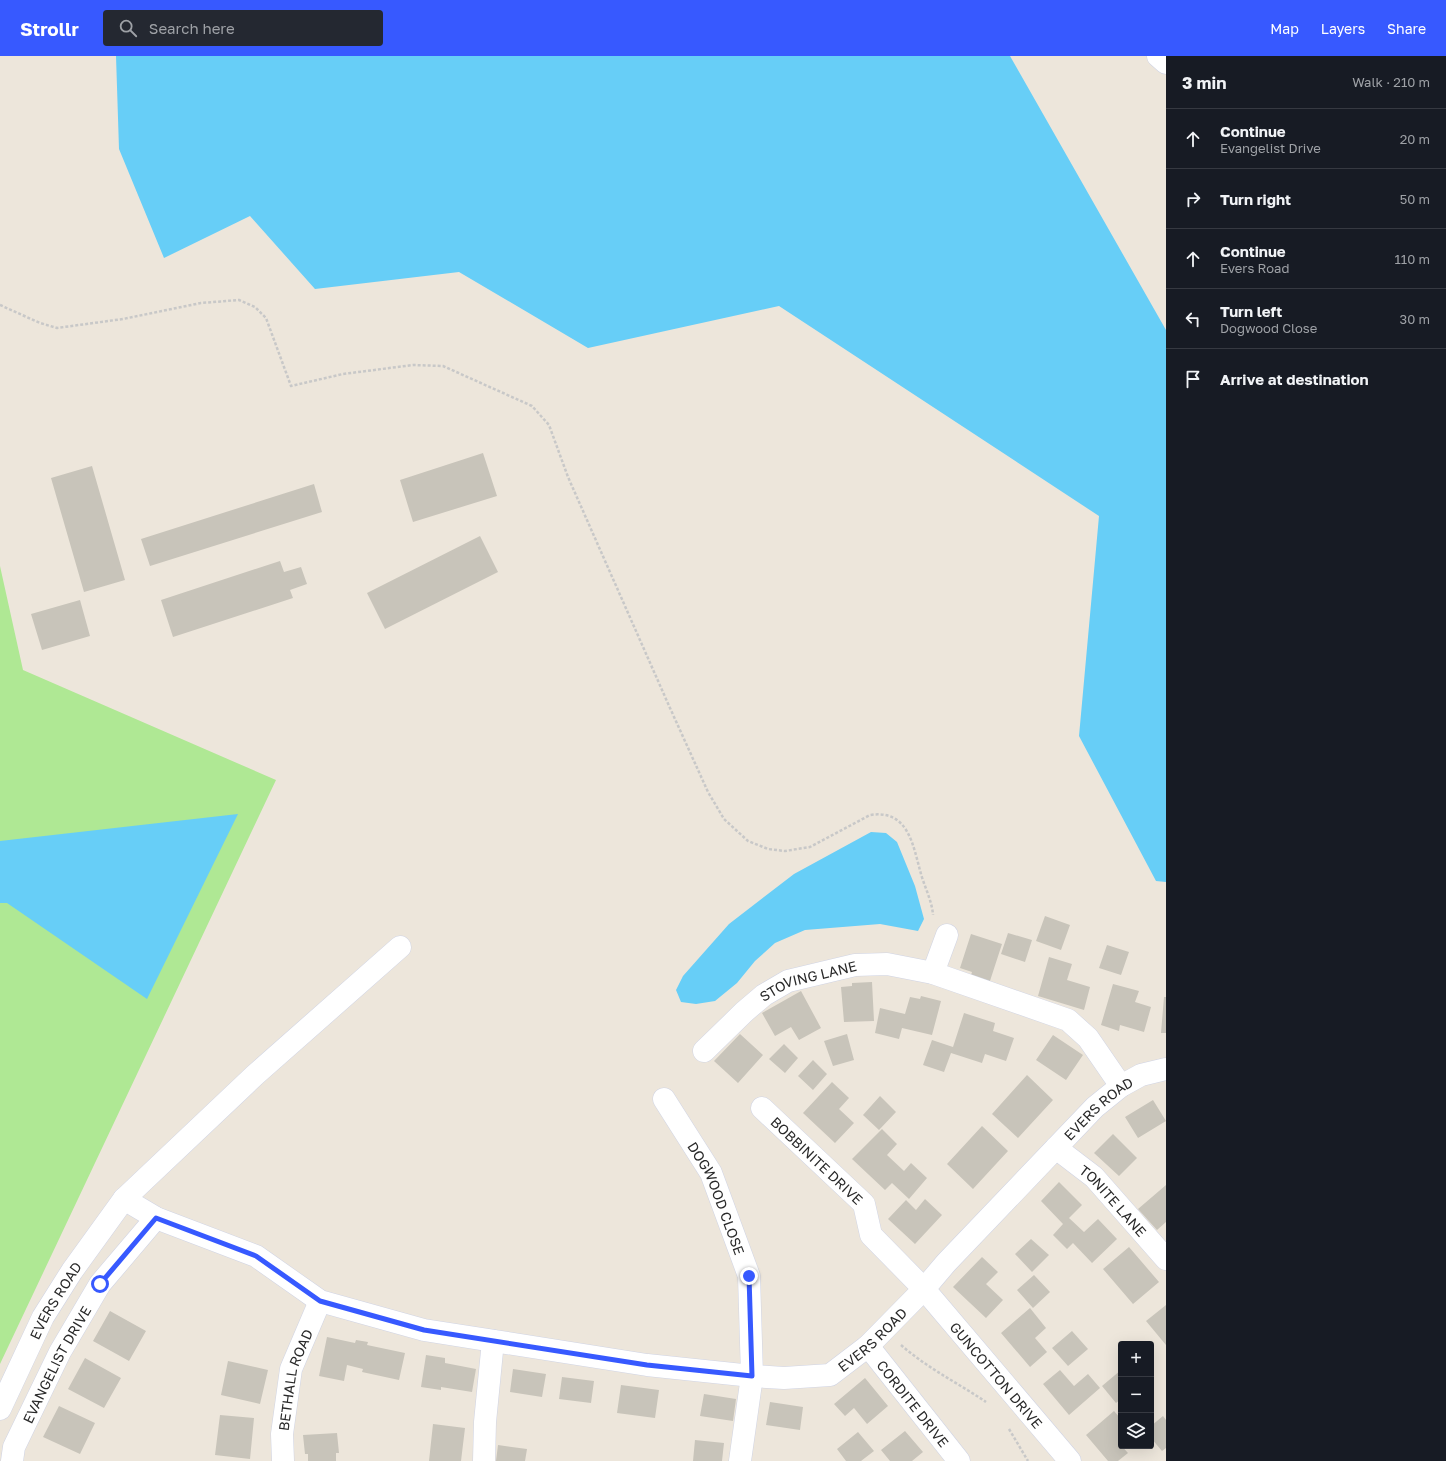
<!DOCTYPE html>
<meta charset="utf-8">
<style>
body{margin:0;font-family:"Golos Text",sans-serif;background:#242831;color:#f1f3f6}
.controls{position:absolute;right:12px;bottom:12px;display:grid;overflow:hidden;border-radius:4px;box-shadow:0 4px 16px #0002}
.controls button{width:36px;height:36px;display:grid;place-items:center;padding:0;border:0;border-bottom:1px solid #363941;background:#171b24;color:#f1f3f6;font:20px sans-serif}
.stop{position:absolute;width:12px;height:12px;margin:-9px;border:3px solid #3759ff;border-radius:50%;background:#fff}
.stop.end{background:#3759ff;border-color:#fff;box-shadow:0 1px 4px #0008}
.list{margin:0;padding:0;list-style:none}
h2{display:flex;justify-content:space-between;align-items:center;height:52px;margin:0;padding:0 16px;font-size:17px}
h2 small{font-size:13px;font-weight:400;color:#9ea1a6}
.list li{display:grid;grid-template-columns:26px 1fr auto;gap:12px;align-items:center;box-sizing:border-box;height:60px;padding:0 16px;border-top:1px solid #363941}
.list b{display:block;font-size:15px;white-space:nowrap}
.list p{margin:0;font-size:13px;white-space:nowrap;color:#9ea1a6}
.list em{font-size:13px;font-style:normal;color:#9ea1a6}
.icon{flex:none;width:22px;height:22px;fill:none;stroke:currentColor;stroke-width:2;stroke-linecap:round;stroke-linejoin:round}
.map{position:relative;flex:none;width:1166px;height:1405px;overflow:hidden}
header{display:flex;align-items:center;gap:24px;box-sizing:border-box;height:56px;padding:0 20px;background:#3759ff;color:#fff}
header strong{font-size:19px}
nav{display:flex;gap:22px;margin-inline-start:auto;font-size:14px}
.search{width:280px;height:36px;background:#242831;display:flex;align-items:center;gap:10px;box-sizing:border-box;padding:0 14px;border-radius:4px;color:#9ea1a6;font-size:15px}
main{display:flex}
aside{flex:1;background:#171b24}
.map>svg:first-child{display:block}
</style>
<header>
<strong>Strollr</strong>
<div class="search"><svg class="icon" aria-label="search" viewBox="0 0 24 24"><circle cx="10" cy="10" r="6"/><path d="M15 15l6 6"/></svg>Search here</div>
<nav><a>Map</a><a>Layers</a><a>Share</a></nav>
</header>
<main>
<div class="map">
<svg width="1166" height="1405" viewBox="0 0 1166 1405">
<rect width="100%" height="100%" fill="#ede6db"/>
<path fill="#afe894" d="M0,510L23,614L276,724L0,1308Z"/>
<path fill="#67cef7" d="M116,0H1010L1166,274V826L1156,825L1079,680L1099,460L779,250L588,292L459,216L315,233L250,160L164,202L119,93Z
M238,758L147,943L7,847H0V785Z
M871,776L886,777L897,786L915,830L924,863L918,875L880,868L805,874L775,887L755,905L737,927L715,945L696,948L681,946L676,934L683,920L729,868L794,818Z"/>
<path fill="#c8c4ba" d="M483,397L497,440L413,466L400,424Z
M92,410L125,524L84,536L51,422Z
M314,428L322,456L150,510L141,483Z
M480,480L498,516L385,573L367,537Z
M280,505L284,516L301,511L307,528L290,534L293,542L173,581L161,544Z
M80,544L90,580L42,594L31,558Z
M1045,860L1070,869L1061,894L1036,885Z
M1008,877L1032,884L1025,906L1001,898Z
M971,878L1002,888L989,928L970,922L972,916L960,912Z
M1107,889L1129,896L1121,919L1099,912Z
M1049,901L1072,908L1067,924L1090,931L1084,954L1038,940Z
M872,926L874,965L844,966L841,931L852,930V927Z
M1113,928L1139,935L1135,946L1151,951L1144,976L1120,969L1119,975L1101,969Z
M801,935L821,972L799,984L791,971L775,980L762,957Z
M921,940L941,945L932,979L902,972L899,983L875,977L880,952L905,958L910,941L920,943Z
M1164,941H1166V977H1161Z
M964,957L995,967L993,975L1014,982L1006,1005L985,998L982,1007L951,997L944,1016L923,1009L932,984L953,991Z
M740,978L763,999L738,1027L714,1005Z
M847,978L854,1004L833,1010L824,985Z
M1053,979L1083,999L1066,1024L1036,1004Z
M784,988L798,1002L785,1017L769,1003Z
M813,1004L827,1018L813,1034L798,1020Z
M1027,1019L1053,1044L1018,1082L992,1058Z
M832,1026L849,1042L839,1053L854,1067L835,1087L803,1057Z
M880,1040L896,1056L879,1074L863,1059Z
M1153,1044L1166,1065L1138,1082L1125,1061Z
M982,1070L1008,1095L973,1133L947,1108Z
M882,1073L897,1088L887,1099L904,1115L911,1107L927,1122L909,1143L892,1127L885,1134L852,1103Z
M1113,1078L1137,1102L1119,1120L1094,1097Z
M1059,1126L1082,1149L1069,1162L1084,1176L1098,1163L1117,1183L1092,1207L1073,1187L1067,1193L1053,1179L1063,1168L1041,1145Z
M1166,1129V1166L1157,1174L1138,1153Z
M925,1143L942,1159L915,1188L888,1163L906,1144L916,1154Z
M1031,1183L1049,1199L1032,1216L1015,1198Z
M1129,1191L1159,1226L1133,1248L1103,1213Z
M982,1201L998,1216L986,1228L1003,1244L986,1262L953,1231Z
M1034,1219L1050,1236L1033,1252L1017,1234Z
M1166,1249V1289L1146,1265Z
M1030,1252L1046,1272L1035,1282L1047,1296L1030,1311L1001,1277Z
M110,1255L146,1275L129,1305L93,1285Z
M1072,1275L1088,1293L1068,1310L1052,1292Z
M327,1281L355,1287L356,1284L368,1286L367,1289L405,1297L399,1324L362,1316L363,1313L347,1309L344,1325L319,1320Z
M426,1299L445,1302V1307L476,1313L472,1336L441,1331V1334L421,1331Z
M85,1302L121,1322L104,1352L68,1333Z
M228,1305L268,1314L260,1348L221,1339Z
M513,1313L546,1318L542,1341L510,1336Z
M1060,1314L1074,1330L1088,1318L1100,1332L1069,1359L1043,1328Z
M1121,1314V1343L1116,1347L1102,1330Z
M562,1321L594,1325L591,1347L559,1343Z
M865,1322L888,1350L867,1368L854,1352L845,1360L834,1348Z
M621,1329L659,1334L655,1362L617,1357Z
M704,1338L736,1343L733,1365L700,1360Z
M770,1346L803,1351L800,1374L766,1369Z
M59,1350L95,1367L80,1398L43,1381Z
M1114,1355L1121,1363V1384L1118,1386L1128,1397L1118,1405H1108L1086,1379Z
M220,1359L254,1362L250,1403L215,1399Z
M1163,1360L1166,1364V1392L1162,1395L1151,1382V1370Z
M433,1368L465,1372L461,1405H429Z
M905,1375L923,1396L912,1405H890L881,1394Z
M858,1376L874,1395L861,1405H846L837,1393Z
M337,1377L339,1397H336V1405H308V1398H305L303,1379Z
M695,1384L724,1387L722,1405H693Z
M498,1389L527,1393L525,1405H496Z"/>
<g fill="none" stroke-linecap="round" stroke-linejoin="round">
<g stroke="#d0d4e4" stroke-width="23">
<g id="street">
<path d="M1158,0L1166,7"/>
<path d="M933,917L947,879"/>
<path id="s1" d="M704,995L744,956L764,939L788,925L855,909L887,908L933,917L1068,964L1088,982L1121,1030"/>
<path id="s2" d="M664,1043L711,1117L749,1220L752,1320L740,1405"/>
<path id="s3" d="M762,1052L864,1148L871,1179L924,1233L1070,1405"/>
<path id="s4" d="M1056,1092L1094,1121L1166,1203"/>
<path id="s5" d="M124,1143L156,1162L256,1200L320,1245L424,1274L647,1309L752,1320L784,1322L830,1319L868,1290L924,1233L946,1207L1095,1051L1121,1030L1141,1019L1166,1013"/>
<path id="s6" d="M868,1290L959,1405"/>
<path id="s7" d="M0,1353L43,1261L72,1215L124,1143L255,1019L400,891"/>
<path id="s8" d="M12,1405L14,1391L60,1296L100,1228L156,1162"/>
<path id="s9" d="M283,1405L282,1378L291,1313L320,1245"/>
<path d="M484,1405L485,1366L493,1285"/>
</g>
</g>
<path stroke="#c8c8c8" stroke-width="2.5" stroke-dasharray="3 2" stroke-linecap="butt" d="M0,249L40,267L57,272L123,263L201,247L239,244L255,251L266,262L291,330L343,318L413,309L443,310L532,350L549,369L568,421L670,652L708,736L724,763L748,785L768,793L785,795L810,791L870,759C909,753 913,790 921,818C925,832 932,845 933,859
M901,1289C927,1312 958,1327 986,1346
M1009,1373L1028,1405"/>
<use href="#street" stroke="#fff" stroke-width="22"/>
</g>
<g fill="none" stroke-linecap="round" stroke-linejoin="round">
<path stroke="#3759ff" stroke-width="5" d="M100,1228L156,1162L256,1200L320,1245L424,1274L647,1309L752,1320L749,1220"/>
</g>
<g text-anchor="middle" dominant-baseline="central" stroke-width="3" stroke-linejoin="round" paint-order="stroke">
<g font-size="14" fill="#2a2a2a" stroke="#fff">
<text stroke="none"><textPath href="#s1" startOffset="129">STOVING LANE</textPath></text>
<text stroke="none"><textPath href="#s5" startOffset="1119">EVERS ROAD</textPath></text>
<text stroke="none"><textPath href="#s3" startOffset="76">BOBBINITE DRIVE</textPath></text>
<text stroke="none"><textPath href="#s2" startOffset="113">DOGWOOD CLOSE</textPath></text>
<text stroke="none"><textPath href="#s4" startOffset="78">TONITE LANE</textPath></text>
<text stroke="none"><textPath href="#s7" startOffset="122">EVERS ROAD</textPath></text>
<text stroke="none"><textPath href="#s5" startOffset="795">EVERS ROAD</textPath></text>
<text stroke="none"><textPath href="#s8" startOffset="107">EVANGELIST DRIVE</textPath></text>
<text stroke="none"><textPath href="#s3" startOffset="360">GUNCOTTON DRIVE</textPath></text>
<text stroke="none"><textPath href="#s9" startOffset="83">BETHALL ROAD</textPath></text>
<text stroke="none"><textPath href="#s6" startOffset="73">CORDITE DRIVE</textPath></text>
</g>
</g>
</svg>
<div class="controls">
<button>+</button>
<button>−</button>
<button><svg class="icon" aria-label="layers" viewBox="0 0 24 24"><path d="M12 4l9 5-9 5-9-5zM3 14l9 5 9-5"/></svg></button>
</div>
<div class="stop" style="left:100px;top:1228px"></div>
<div class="stop end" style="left:749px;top:1220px"></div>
</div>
<aside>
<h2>3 min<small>Walk · 210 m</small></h2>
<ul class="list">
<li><svg class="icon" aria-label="ahead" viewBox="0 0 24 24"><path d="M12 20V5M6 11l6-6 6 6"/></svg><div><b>Continue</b><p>Evangelist Drive</p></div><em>20 m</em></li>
<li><svg class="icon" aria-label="right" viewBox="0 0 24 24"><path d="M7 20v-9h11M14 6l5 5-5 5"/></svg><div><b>Turn right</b></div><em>50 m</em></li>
<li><svg class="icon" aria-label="ahead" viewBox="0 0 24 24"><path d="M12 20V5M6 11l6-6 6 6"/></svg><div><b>Continue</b><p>Evers Road</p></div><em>110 m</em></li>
<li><svg class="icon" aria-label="left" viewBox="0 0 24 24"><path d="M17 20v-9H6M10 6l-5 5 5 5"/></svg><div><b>Turn left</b><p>Dogwood Close</p></div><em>30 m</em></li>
<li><svg class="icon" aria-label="arrive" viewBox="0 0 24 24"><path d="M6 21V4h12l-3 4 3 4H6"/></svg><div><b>Arrive at destination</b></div></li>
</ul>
</aside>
</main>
